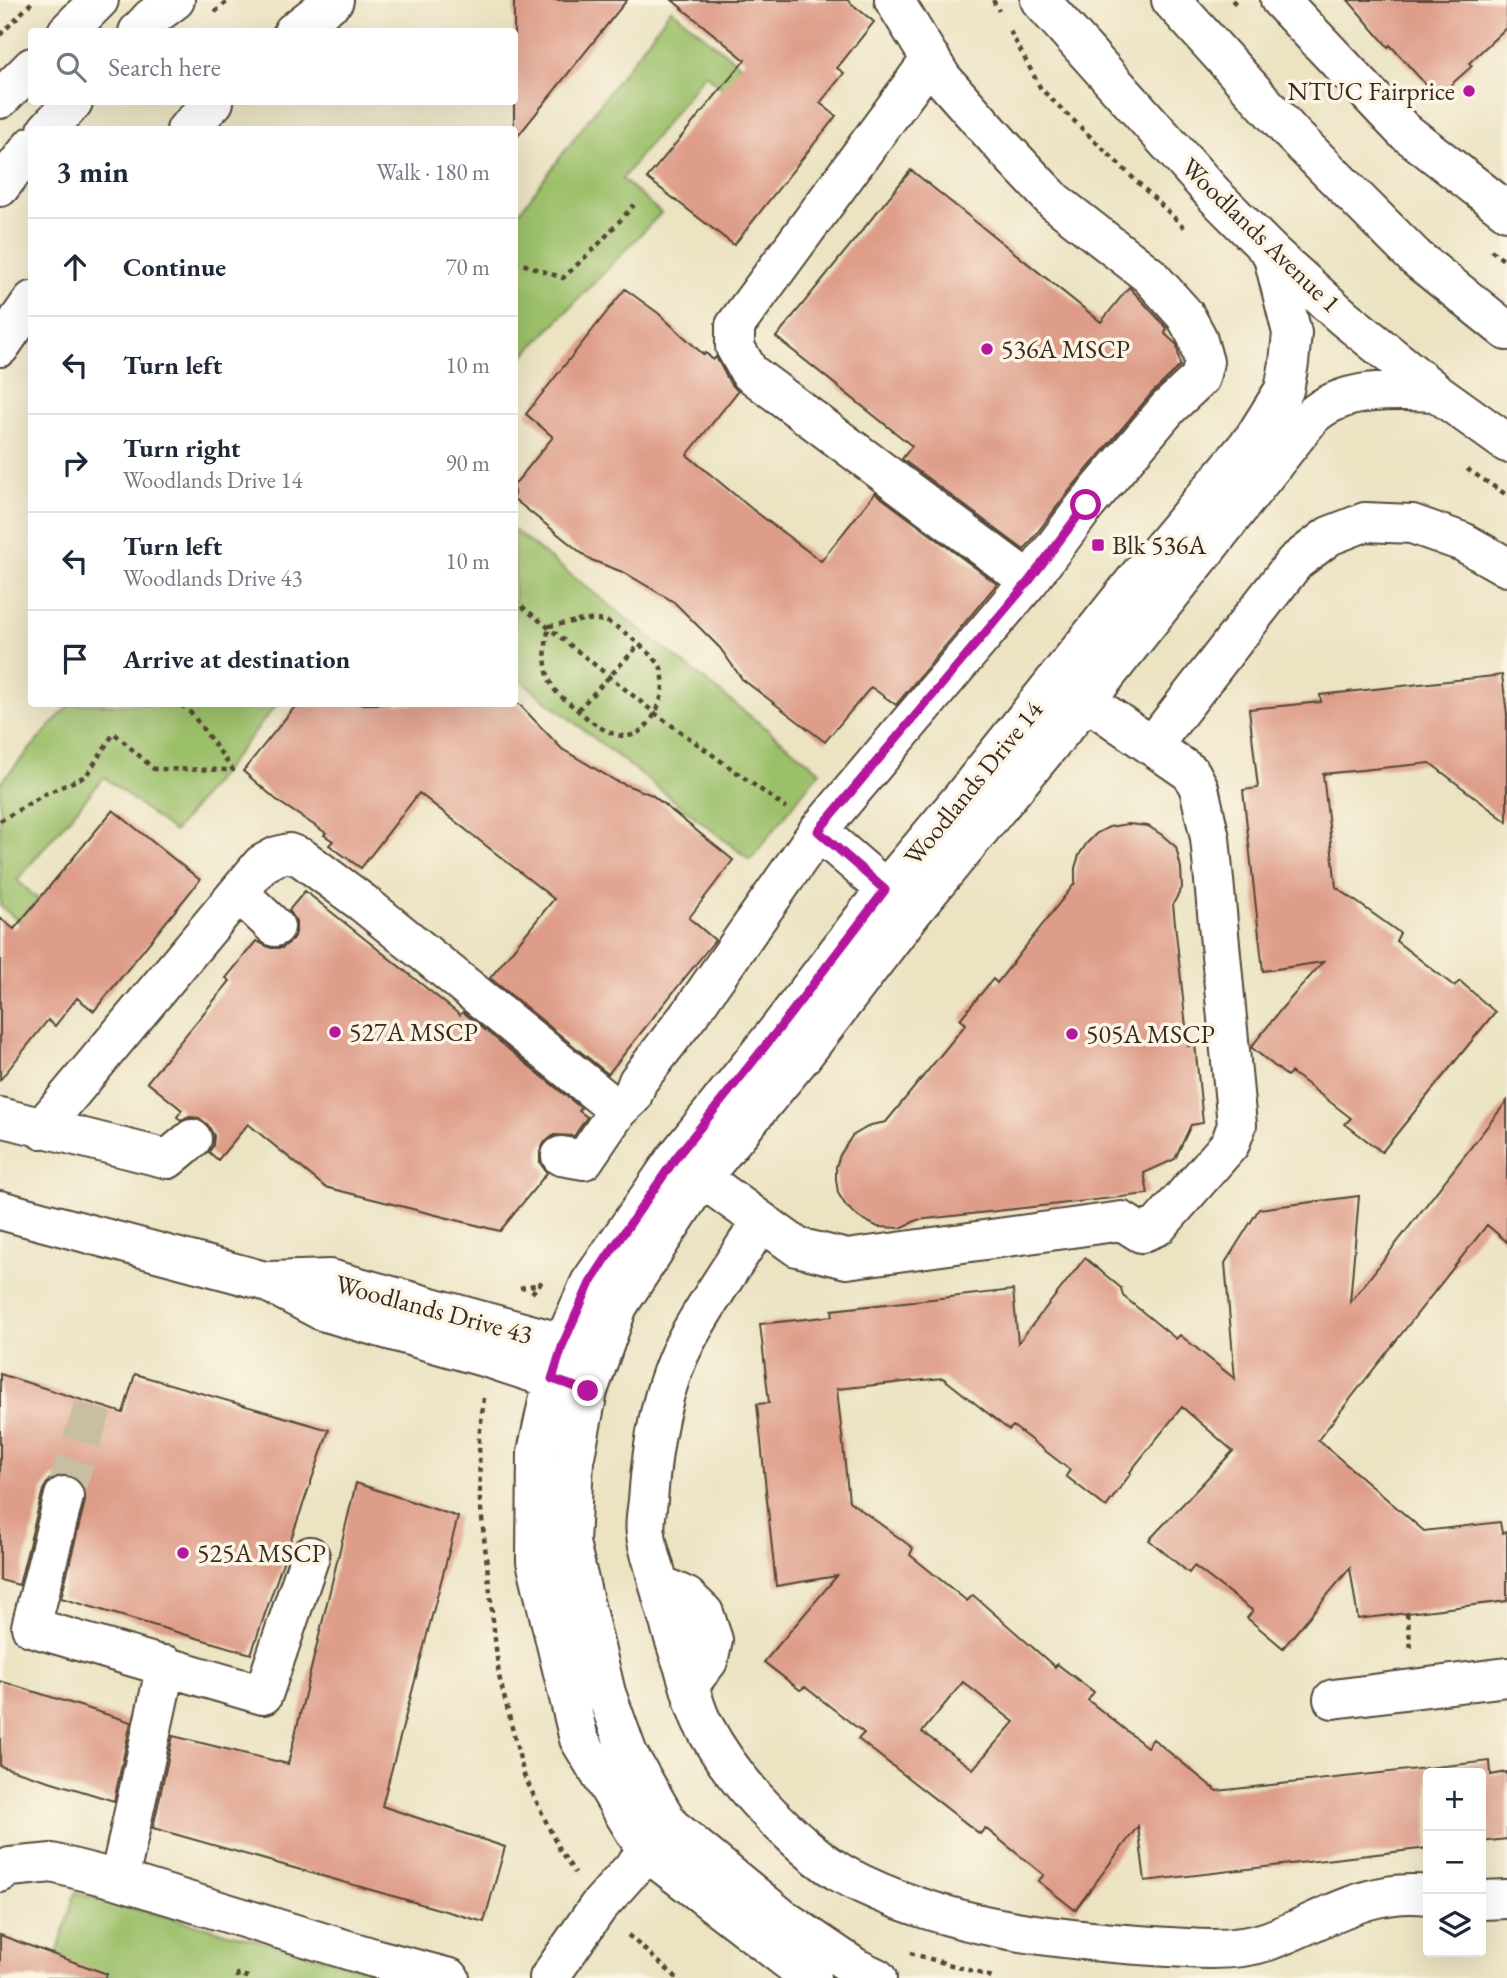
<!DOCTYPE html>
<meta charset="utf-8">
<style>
body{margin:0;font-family:"EB Garamond",serif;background:#f2f2f3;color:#1f2937}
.controls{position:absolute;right:21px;bottom:21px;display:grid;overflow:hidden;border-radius:7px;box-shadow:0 7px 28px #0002}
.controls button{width:63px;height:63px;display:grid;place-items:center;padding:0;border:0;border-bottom:2px solid #e0e1e3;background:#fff;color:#1f2937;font:35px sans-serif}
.stop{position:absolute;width:21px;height:21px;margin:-16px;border:5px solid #b5179e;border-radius:50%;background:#fff}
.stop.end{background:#b5179e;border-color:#fff;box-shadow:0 2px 7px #0008}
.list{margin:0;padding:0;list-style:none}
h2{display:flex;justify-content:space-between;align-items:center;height:91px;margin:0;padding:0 28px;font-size:30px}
h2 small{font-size:23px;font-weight:400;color:#747a83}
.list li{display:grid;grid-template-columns:46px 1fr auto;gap:21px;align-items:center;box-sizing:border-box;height:98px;padding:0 28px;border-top:2px solid #e0e1e3}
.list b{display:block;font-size:26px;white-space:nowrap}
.list p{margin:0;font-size:23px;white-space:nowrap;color:#747a83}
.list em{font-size:23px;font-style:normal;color:#747a83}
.icon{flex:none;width:38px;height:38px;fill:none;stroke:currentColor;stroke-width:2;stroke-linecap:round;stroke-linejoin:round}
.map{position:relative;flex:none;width:1507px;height:1978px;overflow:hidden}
.search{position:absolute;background:#fff;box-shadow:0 7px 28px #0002;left:28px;top:28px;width:490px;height:77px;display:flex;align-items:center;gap:18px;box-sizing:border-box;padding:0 24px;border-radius:7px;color:#747a83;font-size:26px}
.panel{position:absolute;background:#fff;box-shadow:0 7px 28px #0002;left:28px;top:126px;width:490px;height:581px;border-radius:7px}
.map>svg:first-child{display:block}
</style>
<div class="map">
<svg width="1507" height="1978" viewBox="0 0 1507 1978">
<rect width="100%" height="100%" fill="#fcf5e5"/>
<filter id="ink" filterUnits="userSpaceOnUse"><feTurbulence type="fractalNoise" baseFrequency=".0143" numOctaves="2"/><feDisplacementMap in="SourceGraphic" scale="14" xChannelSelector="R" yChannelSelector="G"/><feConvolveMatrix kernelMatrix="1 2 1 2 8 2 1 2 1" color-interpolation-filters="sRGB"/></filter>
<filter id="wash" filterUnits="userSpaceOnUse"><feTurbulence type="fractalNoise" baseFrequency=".00686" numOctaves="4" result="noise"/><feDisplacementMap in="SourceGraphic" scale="28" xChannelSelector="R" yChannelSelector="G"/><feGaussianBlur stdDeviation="1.57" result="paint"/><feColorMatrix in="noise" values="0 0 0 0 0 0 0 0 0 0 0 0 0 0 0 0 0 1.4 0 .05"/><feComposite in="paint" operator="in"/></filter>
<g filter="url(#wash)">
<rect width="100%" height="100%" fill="#ebe3c2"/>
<path fill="#9cc06a" stroke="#6c7544" stroke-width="2" d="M671,9L745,69L726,91L705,74L622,179L661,213L515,365L514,219Z
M514,530L820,771L750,860L515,676Z
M70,704H277L174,832L104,777L17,880L53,913L35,934L0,906V783Z
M75,1893L401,1978H50Z"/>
<g id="blocks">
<path fill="#de9d89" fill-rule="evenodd" d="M514,0H627L514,141Z
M672,0H847L874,22L837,68L844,73L820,103L836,116L734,245L647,178L745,60Z
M1348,0H1507V27L1469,63L1472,66L1437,97L1390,45L1388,47Z
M911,170L1101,322L1129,287L1167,328L1165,334L1177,345L1180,366L1151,394L1069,491L1024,550L902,459L912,446L776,337Z
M625,289L658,313L704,355L706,353L713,360L716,357L730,383L738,391L687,455L752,509L821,561L875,493L997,584L896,705L871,687L825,742L742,679L720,648L674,602L625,573L589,559L514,499V485L553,437L526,414Z
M1502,675L1507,714V822L1430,763L1323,774L1336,887L1400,933L1396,941L1454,986L1460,981L1495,1012L1382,1152L1345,1124L1351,1118L1291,1072L1287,1076L1252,1048V1046L1283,1007L1323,962L1263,971L1243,790L1258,788L1249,709L1321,702L1320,695Z
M297,704H519L562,749L616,781L652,795L733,860L689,918L715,940L608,1074L490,978L554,899L419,793L361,868L329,845L333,841L324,835L326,833L279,802L243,771Z
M113,810L200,880L94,1011L77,998L55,1026L48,1020L0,1080V918L14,929Z
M1128,824L1148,826L1162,835L1176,847L1181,868L1182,888L1173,904L1188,1046L1195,1044L1203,1123L1191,1125L1175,1159L1144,1173L1148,1194L917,1220L901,1228L878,1227L860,1218L846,1206L838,1193L836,1179V1167L840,1155L852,1136L871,1125L886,1122L966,1024L960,1019L993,979L997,983L1075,883V868L1079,855L1087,843L1097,833L1109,827Z
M305,891L460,1015L463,1012L581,1108L579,1111L587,1117L574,1136L554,1135L544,1143L540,1152V1163L547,1173L500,1231L325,1187L248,1124L218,1160L209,1152L213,1146L214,1136L208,1125L199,1118L189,1117L181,1121L177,1117L182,1110L147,1082L230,981L226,978L256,941L271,948H282L291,941L296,933V921L289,910Z
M1507,1101V1242L1487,1225L1318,1440L1424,1531L1500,1522L1502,1533L1507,1532V1601L1358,1619L1350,1568L1283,1648L1247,1618L1253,1611L1194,1566L1189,1573L1149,1540L1233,1451L1182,1407L1130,1472L1131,1473L1106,1507L1066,1476L1070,1470L1013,1426L1009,1430L943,1378L837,1389L849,1501L913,1548L910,1555L967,1601L973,1595L1055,1667L1057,1664L1094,1692L1088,1700L1147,1747L1153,1739L1217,1791L1490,1761L1491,1775L1507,1772V1839L1481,1842V1773H1428V1848L1145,1881L1138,1826L1075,1910L1038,1881L1044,1875L985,1828L980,1834L858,1739L864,1733L805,1687L800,1690L764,1662L837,1576L776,1586L757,1404L769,1403L760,1324L833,1316L832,1310L1013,1290L1018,1343L1085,1258L1121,1288L1123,1296L1176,1339L1180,1335L1235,1379L1225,1263L1259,1209L1359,1196L1350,1303ZM963,1682L1014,1722L973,1769L922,1732Z
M0,1374L123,1413L135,1374L329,1430L251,1654L61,1598L85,1501V1489L80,1481L70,1475H57L49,1480L43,1490L19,1585L0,1580Z
M356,1483L458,1517L382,1806L505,1847L484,1922L153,1828L173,1736L288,1764Z
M0,1681L131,1722L114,1801L0,1766Z
M0,1935L107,1974L106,1978H0Z"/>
</g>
</g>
<g filter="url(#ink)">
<use href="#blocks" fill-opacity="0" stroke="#554637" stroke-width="2"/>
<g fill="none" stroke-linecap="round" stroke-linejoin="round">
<path stroke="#c8bea1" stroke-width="38" stroke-dasharray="38 19" stroke-linecap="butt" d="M64,1496L93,1407"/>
<g stroke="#554637" stroke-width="42">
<path id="minor" d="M1040,0L1219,200L1272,253L1343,317L1436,392L1507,443
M1171,0L1293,135L1416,258L1507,331
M1280,0L1403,130L1507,211
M67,32L99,0
M138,32L151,18L175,0
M293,32L334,0
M931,59L735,326V347L749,372L1029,581
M0,99L32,67
M47,130L73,102
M186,130L214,102
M0,187L32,146
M0,347L32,301
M1152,746L1295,562L1329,536L1365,522L1412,524L1463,542L1507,567
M818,831L905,906
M239,893L275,927
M0,1117L168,1159L192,1139
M41,1129L262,864L277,856L289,853L302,858L363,903L618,1110
M561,1156L584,1160L618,1110L632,1097L638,1081L695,1007L818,831L1029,581L1086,505L1168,408L1200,378L1204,362L1197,337L1185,315L1149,275L1054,201L1006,150L942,78L894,0
M681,1163L797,1247L847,1259L1122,1221L1141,1233L1158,1226L1230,1144L1237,1125L1210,838L1199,788L1191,773L1064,685
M0,1210L265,1281L322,1311L494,1360L576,1387
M761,1222C737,1259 709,1299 688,1337C661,1386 652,1445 648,1500C647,1511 644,1524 646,1534C647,1547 653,1561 656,1574C664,1605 672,1635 683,1665C690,1685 693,1704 702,1722C720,1757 743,1787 771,1815C793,1836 817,1860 844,1875C949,1931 1070,1942 1187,1948C1214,1950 1242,1950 1268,1941C1324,1921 1365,1888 1428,1895
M269,1281L330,1279L588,1350
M64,1496L31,1627L263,1695L310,1556
M659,1584L687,1597L704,1613L713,1640L708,1661L690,1684
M1333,1699L1507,1677
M0,1873L10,1867L52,1863L119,1880L374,1958L450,1978
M119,1880L166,1665
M1481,1900L1507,1899
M549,1978L598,1907L664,1833
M811,1978L647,1852L579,1739L536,1561L537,1452L553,1379L563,1344L590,1283L675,1159L778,1030L885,890L961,799L1138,577L1254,438L1284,390L1289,363L1292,333L1272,253
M877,1978L856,1968L782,1918L670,1826L628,1754L606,1693L570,1543L574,1461L588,1391L618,1306L702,1177L804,1054L913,911L1086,701L1312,416C1344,387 1395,390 1436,392"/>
</g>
<path stroke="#554637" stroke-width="4.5" stroke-dasharray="5 5" stroke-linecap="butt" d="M993,0L999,11
M1232,0L1239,7
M215,12L229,0
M1010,31L1041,89L1186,229
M0,35L34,0
M1491,250L1507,263
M514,261L563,278L597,246L634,205
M1467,469L1507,495
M514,600L656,714L786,808
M577,621C585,620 595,619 604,621C616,623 651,653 659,664C672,685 653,738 624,736C606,735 588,719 574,707C568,702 559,696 554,689C542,670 545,646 549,626Z
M578,710L639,645
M0,821L45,794L86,776L114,733L154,769L233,770L192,714L180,704
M520,1288L539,1284
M532,1293L544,1279
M484,1398L479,1438L480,1500L499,1676L524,1775L559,1849L575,1873
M1407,1613L1411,1649
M628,1935L677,1978
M910,1953L996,1978
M237,1978L238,1974L251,1978"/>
<use href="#minor" stroke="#fff" stroke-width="38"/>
</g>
</g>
<g fill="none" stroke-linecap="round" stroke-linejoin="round" filter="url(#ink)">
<path stroke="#b5179e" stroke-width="9" d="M588,1391L552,1379L563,1344L590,1283L607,1257L675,1159L778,1030L885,890L818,831L1029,581L1086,505"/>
</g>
<g fill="#b5179e" stroke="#fcf5e5" stroke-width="2.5">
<circle cx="1469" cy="91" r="7"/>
<circle cx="987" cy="349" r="7"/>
<rect x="1091" y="538" width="14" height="14" rx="3.5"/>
<circle cx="335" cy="1032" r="7"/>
<circle cx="1072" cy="1034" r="7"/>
<circle cx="183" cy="1553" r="7"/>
</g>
<g text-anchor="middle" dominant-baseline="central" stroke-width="7" stroke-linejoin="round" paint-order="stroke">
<g font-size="26" fill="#3b2a1e" stroke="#fcf5e5" text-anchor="start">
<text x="1455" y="91" text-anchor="end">NTUC Fairprice</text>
<text x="1001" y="349">536A MSCP</text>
<text x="1112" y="545">Blk 536A</text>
<text x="349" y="1032">527A MSCP</text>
<text x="1086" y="1034">505A MSCP</text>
<text x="197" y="1553">525A MSCP</text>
</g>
<g font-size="26" fill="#3b2a1e" stroke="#fcf5e5">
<text transform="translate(1261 235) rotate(44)">Woodlands Avenue 1</text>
<text transform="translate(973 783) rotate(-51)">Woodlands Drive 14</text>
<text transform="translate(434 1309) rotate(15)">Woodlands Drive 43</text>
</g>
</g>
</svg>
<div class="controls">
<button>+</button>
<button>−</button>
<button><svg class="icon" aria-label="layers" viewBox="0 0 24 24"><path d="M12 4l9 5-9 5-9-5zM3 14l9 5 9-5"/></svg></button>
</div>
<div class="stop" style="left:1086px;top:505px"></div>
<div class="stop end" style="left:588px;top:1391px"></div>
<div class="search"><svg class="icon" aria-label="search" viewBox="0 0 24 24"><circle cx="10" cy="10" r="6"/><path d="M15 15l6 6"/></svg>Search here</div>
<section class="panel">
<h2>3 min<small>Walk · 180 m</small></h2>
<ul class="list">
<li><svg class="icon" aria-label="ahead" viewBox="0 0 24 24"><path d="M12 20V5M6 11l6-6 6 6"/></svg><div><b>Continue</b></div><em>70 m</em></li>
<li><svg class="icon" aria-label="left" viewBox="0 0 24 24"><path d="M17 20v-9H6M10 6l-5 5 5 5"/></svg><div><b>Turn left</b></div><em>10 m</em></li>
<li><svg class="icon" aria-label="right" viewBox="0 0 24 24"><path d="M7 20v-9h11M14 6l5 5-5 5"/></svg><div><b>Turn right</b><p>Woodlands Drive 14</p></div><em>90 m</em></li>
<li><svg class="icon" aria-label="left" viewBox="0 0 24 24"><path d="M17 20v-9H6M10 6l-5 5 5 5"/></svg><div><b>Turn left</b><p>Woodlands Drive 43</p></div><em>10 m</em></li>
<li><svg class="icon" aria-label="arrive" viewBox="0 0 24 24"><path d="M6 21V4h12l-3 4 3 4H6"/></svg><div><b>Arrive at destination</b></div></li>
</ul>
</section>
</div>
